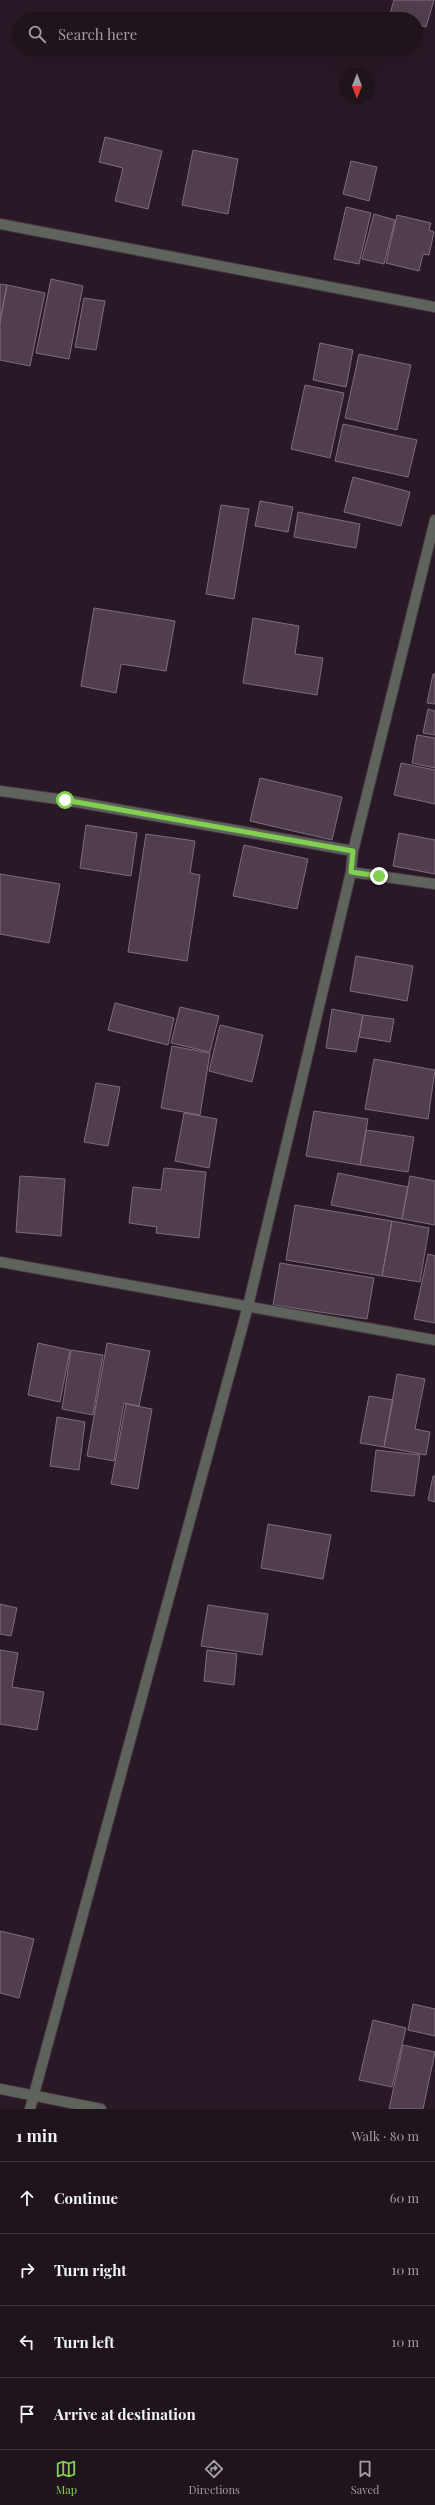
<!DOCTYPE html>
<meta charset="utf-8">
<style>
body{margin:0;font-family:"Playfair Display",serif;background:#2c2029;color:#f1f3f6}
.compass{position:absolute;left:339px;top:68px;width:36px;height:36px;border-radius:50%;background:#1f131c;box-shadow:0 4px 16px #0002;rotate:180deg}
.stop{position:absolute;width:12px;height:12px;margin:-9px;border:3px solid #82d04f;border-radius:50%;background:#fff}
.stop.end{background:#82d04f;border-color:#fff;box-shadow:0 1px 4px #0008}
.list{margin:0;padding:0;list-style:none}
h2{display:flex;justify-content:space-between;align-items:center;height:52px;margin:0;padding:0 16px;font-size:17px}
h2 small{font-size:13px;font-weight:400;color:#a19ea3}
.list li{display:grid;grid-template-columns:26px 1fr auto;gap:12px;align-items:center;box-sizing:border-box;height:72px;padding:0 16px;border-top:1px solid #3c323b}
.list b{display:block;font-size:15px;white-space:nowrap}
.list em{font-size:13px;font-style:normal;color:#a19ea3}
.icon{flex:none;width:22px;height:22px;fill:none;stroke:currentColor;stroke-width:2;stroke-linecap:round;stroke-linejoin:round}
.map{position:relative;flex:none;width:435px;height:2109px;overflow:hidden}
.search{position:absolute;background:#1f131c;box-shadow:0 4px 16px #0002;left:12px;right:12px;top:12px;height:44px;display:flex;align-items:center;gap:10px;box-sizing:border-box;padding:0 14px;border-radius:22px;color:#a19ea3;font-size:15px}
.sheet{height:340px;background:#1f131c}
nav{display:flex;justify-content:space-around;align-items:center;box-sizing:border-box;height:56px;border-top:1px solid #3c323b;background:#1f131c;font-size:11px;color:#a19ea3}
nav a{display:grid;justify-items:center;gap:2px}
nav .on{color:#82d04f}
.map>svg:first-child{display:block}
</style>
<div class="map">
<svg width="435" height="2109" viewBox="0 0 435 2109">
<rect width="100%" height="100%" fill="#291926"/>
<path fill="#503e4d" stroke="#7f6b7c" d="M394,0H434L426,27L416,24V19L389,17Z
M105,137L162,151L148,209L115,201L123,168L99,162Z
M193,150L238,159L228,214L182,205Z
M351,161L377,167L369,201L343,194Z
M346,207L371,213L359,264L334,259Z
M374,214L395,220L384,264L362,259Z
M397,215L431,223L429,230L434,232L429,255L423,254L419,271L386,263Z
M51,279L83,286L69,359L36,353Z
M0,284L7,285L0,322Z
M7,285L45,293L30,366L0,360V322Z
M84,298L105,301L96,350L75,347Z
M320,343L353,350L346,387L313,380Z
M359,354L411,365L397,430L345,418Z
M305,385L344,393L330,458L291,449Z
M343,424L417,440L408,477L335,461Z
M353,477L410,492L401,526L344,512Z
M260,501L293,507L288,532L255,526Z
M221,505L249,509L234,599L206,594Z
M298,512L360,524L356,548L294,537Z
M94,608L175,621L166,671L121,664L116,693L81,686Z
M253,618L299,626L295,654L323,658L317,695L243,683Z
M433,674H435V704L427,703Z
M428,709L435,711V735L423,733Z
M417,735L435,738V768L412,763Z
M401,763L435,770V804L394,795Z
M260,778L342,797L332,840L250,821Z
M86,825L137,833L131,876L80,868Z
M399,833L435,840V874L393,866Z
M146,834L195,841L190,873L200,875L187,961L128,952Z
M244,845L308,859L297,909L233,896Z
M0,874L60,884L49,943L0,934Z
M356,956L413,966L407,1001L350,991Z
M115,1003L174,1018L168,1045L108,1030Z
M180,1007L219,1016L210,1052L171,1043Z
M332,1009L363,1015L356,1052L326,1048Z
M363,1015L394,1019L390,1042L359,1037Z
M220,1025L263,1035L252,1082L209,1071Z
M172,1046L210,1053L200,1115L161,1108Z
M374,1059L435,1070L428,1119L365,1109Z
M96,1083L120,1087L108,1146L84,1142Z
M314,1111L368,1119L360,1165L306,1156Z
M184,1113L217,1119L209,1168L175,1161Z
M366,1130L414,1137L408,1172L360,1165Z
M164,1168L206,1172L199,1238L156,1233L157,1227L129,1223L133,1187L161,1190Z
M338,1173L408,1187L402,1219L331,1205Z
M20,1176L65,1179L61,1236L16,1232Z
M410,1176L435,1181V1225L402,1219Z
M295,1205L392,1221L382,1276L286,1260Z
M392,1221L429,1228L420,1282L382,1276Z
M428,1254L435,1256V1323L414,1319Z
M280,1263L374,1278L367,1319L273,1305Z
M38,1343L70,1350L60,1402L28,1395Z
M107,1343L150,1351L139,1406L124,1403L114,1461L87,1456Z
M71,1350L103,1355L93,1415L62,1409Z
M397,1374L425,1379L415,1429L430,1432L426,1455L384,1447Z
M369,1396L393,1400L384,1447L360,1443Z
M126,1404L152,1409L138,1489L111,1484Z
M57,1417L85,1422L79,1470L50,1466Z
M376,1450L420,1455L414,1496L371,1491Z
M433,1476H435V1502L428,1500Z
M268,1524L331,1535L323,1579L261,1568Z
M0,1604L17,1608L11,1636L0,1634Z
M208,1605L268,1614L262,1655L201,1646Z
M0,1650L18,1653L12,1687L44,1692L37,1730L0,1724Z
M207,1650L237,1654L234,1685L204,1681Z
M0,1931L34,1939L19,1998L0,1993Z
M413,2004L435,2009V2036L408,2030Z
M373,2020L406,2028L392,2087L359,2080Z
M403,2045L435,2052L423,2109H389Z"/>
<g fill="none" stroke-linecap="round" stroke-linejoin="round">
<g stroke="#463743" stroke-width="12">
<path id="minor" d="M0,224L435,307
M0,791L65,800L353,851
M351,872L435,884
M0,1262L435,1340
M0,2089L101,2109
M30,2109L248,1306L351,872L353,851L435,520"/>
</g>
<use href="#minor" stroke="#5e635b" stroke-width="10"/>
</g>
<g fill="none" stroke-linecap="round" stroke-linejoin="round">
<path stroke="#82d04f" stroke-width="5" d="M65,800L353,851L351,872L379,876"/>
</g>
</svg>
<svg class="compass" viewBox="-18 -18 36 36"><path d="M0-13l5 13h-10z" fill="#e53935"/><path d="M0 13l5-13h-10z" fill="#a19ea3"/></svg>
<div class="stop" style="left:65px;top:800px"></div>
<div class="stop end" style="left:379px;top:876px"></div>
<div class="search"><svg class="icon" aria-label="search" viewBox="0 0 24 24"><circle cx="10" cy="10" r="6"/><path d="M15 15l6 6"/></svg>Search here</div>
</div>
<section class="sheet">
<h2>1 min<small>Walk · 80 m</small></h2>
<ul class="list">
<li><svg class="icon" aria-label="ahead" viewBox="0 0 24 24"><path d="M12 20V5M6 11l6-6 6 6"/></svg><div><b>Continue</b></div><em>60 m</em></li>
<li><svg class="icon" aria-label="right" viewBox="0 0 24 24"><path d="M7 20v-9h11M14 6l5 5-5 5"/></svg><div><b>Turn right</b></div><em>10 m</em></li>
<li><svg class="icon" aria-label="left" viewBox="0 0 24 24"><path d="M17 20v-9H6M10 6l-5 5 5 5"/></svg><div><b>Turn left</b></div><em>10 m</em></li>
<li><svg class="icon" aria-label="arrive" viewBox="0 0 24 24"><path d="M6 21V4h12l-3 4 3 4H6"/></svg><div><b>Arrive at destination</b></div></li>
</ul>
</section>
<nav>
<a class="on"><svg class="icon" aria-label="map" viewBox="0 0 24 24"><path d="M3 6l6-2 6 2 6-2v14l-6 2-6-2-6 2zM9 4v14M15 6v14"/></svg>Map</a>
<a><svg class="icon" aria-label="directions" viewBox="0 0 24 24"><path d="M12 3l9 9-9 9-9-9zM9 14v-3h6M13 9l2 2-2 2"/></svg>Directions</a>
<a><svg class="icon" aria-label="saved" viewBox="0 0 24 24"><path d="M7 4h10v16l-5-4-5 4z"/></svg>Saved</a>
</nav>
